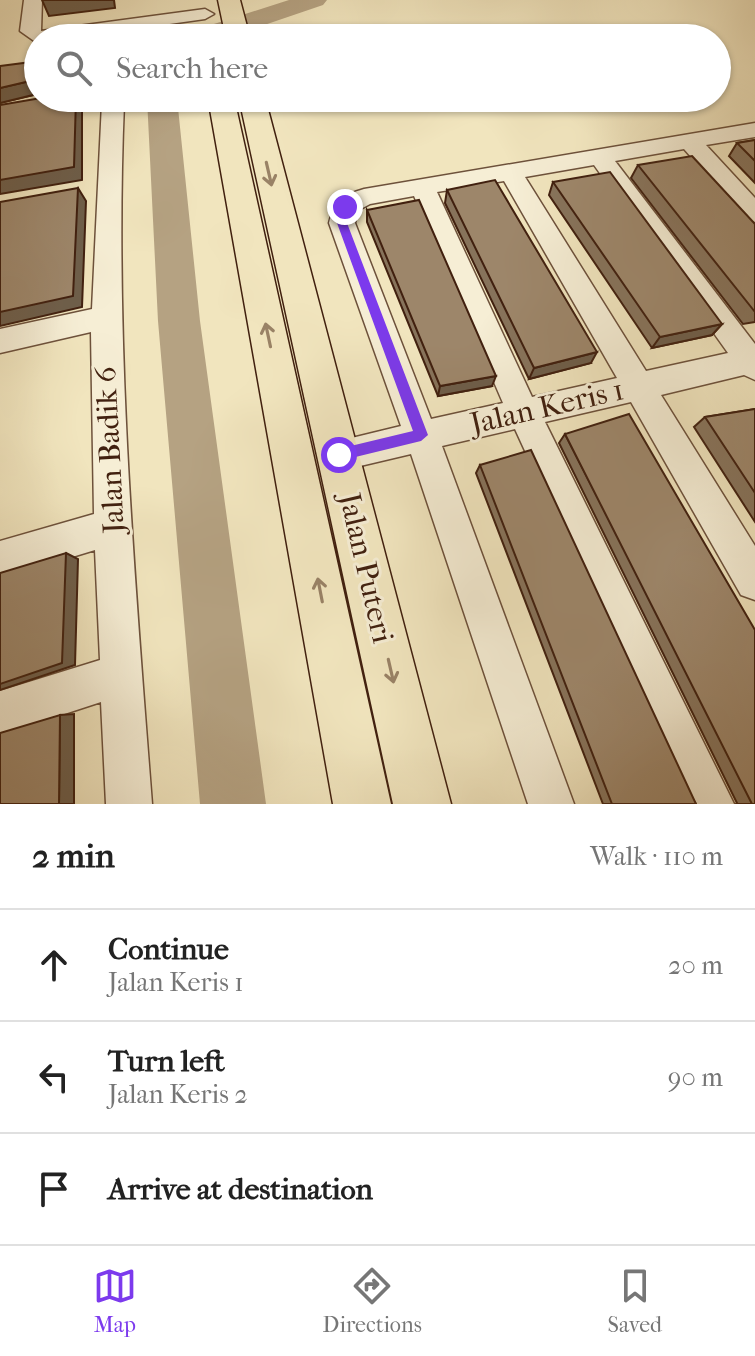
<!DOCTYPE html>
<meta charset="utf-8">
<style>
body{margin:0;font-family:"IM FELL French Canon",serif;background:#f6f6f6;color:#222}
.stop{position:absolute;width:24px;height:24px;margin:-18px;border:6px solid #7c3aed;border-radius:50%;background:#fff}
.stop.end{background:#7c3aed;border-color:#fff;box-shadow:0 2px 8px #0008}
.list{margin:0;padding:0;list-style:none}
h2{display:flex;justify-content:space-between;align-items:center;height:104px;margin:0;padding:0 32px;font-size:34px}
h2 small{font-size:26px;font-weight:400;color:#767676}
.list li{display:grid;grid-template-columns:52px 1fr auto;gap:24px;align-items:center;box-sizing:border-box;height:112px;padding:0 32px;border-top:2px solid #e0e0e0}
.list b{display:block;font-size:30px;white-space:nowrap}
.list p{margin:0;font-size:26px;white-space:nowrap;color:#767676}
.list em{font-size:26px;font-style:normal;color:#767676}
.icon{flex:none;width:44px;height:44px;fill:none;stroke:currentColor;stroke-width:2;stroke-linecap:round;stroke-linejoin:round}
.map{position:relative;flex:none;width:755px;height:804px;overflow:hidden}
.search{position:absolute;background:#fff;box-shadow:0 2px 6px #0004;left:24px;right:24px;top:24px;height:88px;display:flex;align-items:center;gap:20px;box-sizing:border-box;padding:0 28px;border-radius:44px;color:#767676;font-size:30px}
.sheet{height:440px;background:#fff}
nav{display:flex;justify-content:space-around;align-items:center;box-sizing:border-box;height:112px;border-top:2px solid #e0e0e0;background:#fff;font-size:22px;color:#767676}
nav a{display:grid;justify-items:center;gap:4px}
nav .on{color:#7c3aed}
.map>svg:first-child{display:block}
</style>
<div class="map">
<svg width="755" height="804" viewBox="0 0 755 804">
<rect width="100%" height="100%" fill="#f1e5be"/>
<filter id="stains"><feTurbulence type="fractalNoise" baseFrequency=".0025" numOctaves="4"/><feColorMatrix values="0 0 0 0 .2 0 0 0 0 .09 0 0 0 0 .02 0 0 0 .5 -.17"/></filter>
<radialGradient id="worn" r=".72"><stop offset=".6" stop-color="#630" stop-opacity="0"/><stop offset="1" stop-color="#630" stop-opacity=".3"/></radialGradient>
<g fill="none" stroke-linecap="round" stroke-linejoin="round">
<path fill="#b5a282" fill-rule="evenodd" d="M289,0H327L323,5L226,38H186L189,32Z
M147,98H177L200,321L266,804H200L158,321Z"/>
<g stroke="#6d513b" stroke-width="3">
<path id="minor" d="M24,0H42L41,31L205,9L214,14L205,19L70,38H38L37,43L20,31Z
M99,98H120L124,103C114,338 134,570 152,804H106L101,702L0,735V691L100,660L95,550L0,579V541L94,514L91,332L0,353V329L92,309L102,103Z
M755,123V137L706,145L755,198V222L746,219L684,149L615,161L755,344V380L744,375L661,395L755,546V600L741,595L631,402L545,422L734,804H687L515,429L442,446L574,804H528L411,454L339,471L327,466L322,455L327,444L401,426L329,223C334,201 343,195 364,189ZM594,165L728,353L646,371L525,177ZM504,181L617,378L532,397L437,192ZM414,196L503,403L431,419L355,223L357,211L370,204Z"/>
</g>
<g stroke="#41200f" stroke-width="3">
<path id="major" d="M218,0H240L250,38H226Z
M208,98H234L391,804H333Z
M239,98H265L451,804H393Z"/>
</g>
<use href="#minor" fill="#f6eed5" fill-rule="evenodd"/>
<use href="#major" fill="#f1e5be" fill-rule="evenodd"/>
</g>
<path fill="#87735b" stroke="#41200f" stroke-width="2" d="M38,55V94L0,103L31,62Z
M755,140V183L729,156L737,143Z
M638,165L755,224V322L743,324L631,178Z
M553,182L722,324L712,335L652,348L549,195Z
M447,190L591,363L529,379L445,203Z
M367,210L492,386L438,396L367,222Z
M755,409V522L694,427L705,417Z
M565,434L755,804H736L737,803L559,443Z
M480,465L696,804H603L476,473Z"/>
<path fill="#6e5e4a" stroke="#41200f" stroke-width="2" d="M42,0H114L115,8L49,16Z
M30,81L37,94L0,103V88Z
M76,98H81L82,101V180L0,194V180Z
M78,188L86,201L82,307L0,326V312Z
M722,324L712,335L652,348L660,337Z
M597,352L591,363L529,379L534,368Z
M496,376L492,386L438,396L440,386Z
M66,553L78,559L75,665L0,690V684Z
M74,714V804H59L60,715Z"/>
<path fill="#9d866a" stroke="#41200f" stroke-width="2" d="M38,55V81H30L0,88V66L31,62L34,56Z
M41,98H76L74,167L0,180V105Z
M755,140V161L737,143Z
M692,156L755,224V312L638,165Z
M610,172L722,324L660,337L553,182Z
M495,180L597,352L534,368L447,190Z
M78,188L73,296L0,312V202Z
M419,200L496,376L440,386L367,210Z
M755,409V493L705,417Z
M629,414L755,630V804H752L565,434Z
M531,450L696,804H612L480,465Z
M66,553L62,663L0,684V573Z
M60,715L59,804H0V733Z"/>
<defs><path id="oneway-shaft" d="M-6 0H5M1.5-3L5.5 0L1.5 3" fill="none" stroke-width="1.6" stroke-linecap="round" stroke-linejoin="round" transform="scale(2)"/></defs>
<g stroke="#998266">
<use href="#oneway-shaft" transform="translate(269 174) rotate(77)"/>
<use href="#oneway-shaft" transform="translate(268 335) rotate(-102)"/>
<use href="#oneway-shaft" transform="translate(320 590) rotate(-101)"/>
<use href="#oneway-shaft" transform="translate(391 671) rotate(77)"/>
</g>
<path fill="#7c3aed" d="M345,203L350,207L347,223L428,435L421,441L339,461L332,455L334,450L413,431L337,223L340,207Z"/>
<g text-anchor="middle" dominant-baseline="central" stroke-width="6" stroke-linejoin="round" paint-order="stroke">
<g font-size="30" fill="#41200f" stroke="#f6eed5">
<text transform="translate(547 407) rotate(-13)">Jalan Keris 1</text>
<text transform="translate(110 450) rotate(-93)">Jalan Badik 6</text>
<text transform="translate(366 568) rotate(77)">Jalan Puteri</text>
</g>
</g>
<rect width="100%" height="100%" filter="url(#stains)"/>
<rect width="100%" height="100%" fill="url(#worn)"/>
</svg>
<div class="stop" style="left:339px;top:455px"></div>
<div class="stop end" style="left:345px;top:207px"></div>
<div class="search"><svg class="icon" aria-label="search" viewBox="0 0 24 24"><circle cx="10" cy="10" r="6"/><path d="M15 15l6 6"/></svg>Search here</div>
</div>
<section class="sheet">
<h2>2 min<small>Walk · 110 m</small></h2>
<ul class="list">
<li><svg class="icon" aria-label="ahead" viewBox="0 0 24 24"><path d="M12 20V5M6 11l6-6 6 6"/></svg><div><b>Continue</b><p>Jalan Keris 1</p></div><em>20 m</em></li>
<li><svg class="icon" aria-label="left" viewBox="0 0 24 24"><path d="M17 20v-9H6M10 6l-5 5 5 5"/></svg><div><b>Turn left</b><p>Jalan Keris 2</p></div><em>90 m</em></li>
<li><svg class="icon" aria-label="arrive" viewBox="0 0 24 24"><path d="M6 21V4h12l-3 4 3 4H6"/></svg><div><b>Arrive at destination</b></div></li>
</ul>
</section>
<nav>
<a class="on"><svg class="icon" aria-label="map" viewBox="0 0 24 24"><path d="M3 6l6-2 6 2 6-2v14l-6 2-6-2-6 2zM9 4v14M15 6v14"/></svg>Map</a>
<a><svg class="icon" aria-label="directions" viewBox="0 0 24 24"><path d="M12 3l9 9-9 9-9-9zM9 14v-3h6M13 9l2 2-2 2"/></svg>Directions</a>
<a><svg class="icon" aria-label="saved" viewBox="0 0 24 24"><path d="M7 4h10v16l-5-4-5 4z"/></svg>Saved</a>
</nav>
